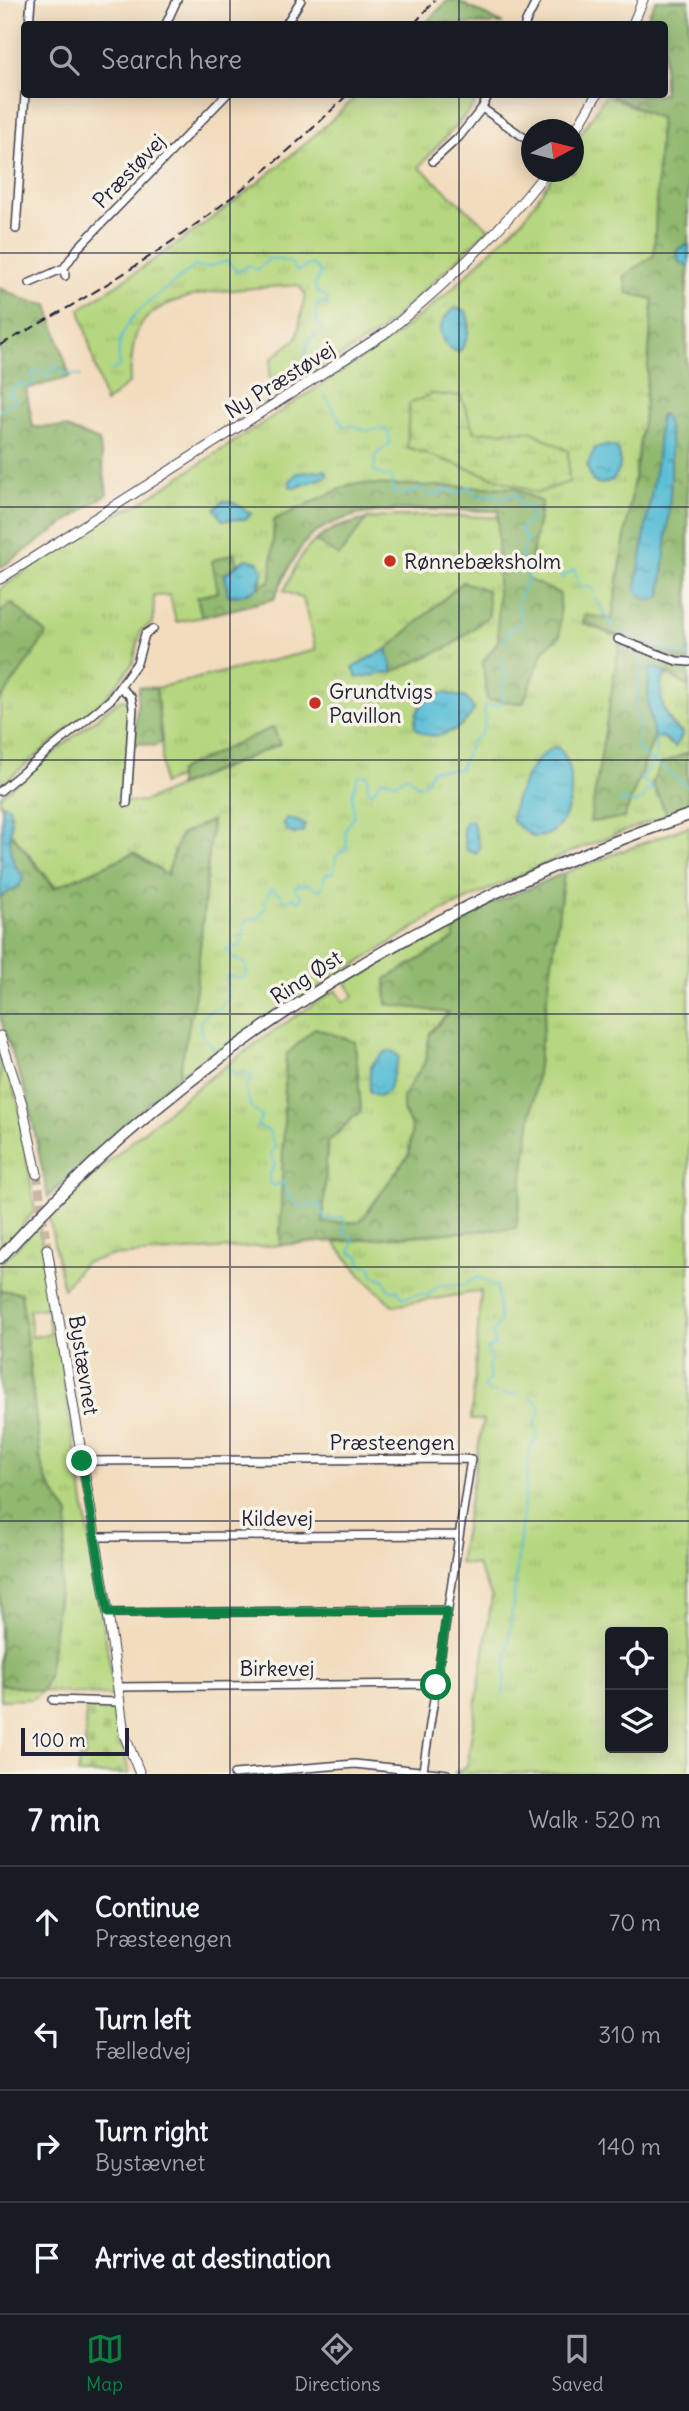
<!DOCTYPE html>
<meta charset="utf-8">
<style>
body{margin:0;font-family:Delius,sans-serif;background:#20242c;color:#f1f3f6}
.controls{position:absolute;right:21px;bottom:21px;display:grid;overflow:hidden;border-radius:7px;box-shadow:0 4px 18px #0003}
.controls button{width:63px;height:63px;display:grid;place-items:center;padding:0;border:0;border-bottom:2px solid #363941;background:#171b24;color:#f1f3f6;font:35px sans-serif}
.compass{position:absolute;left:521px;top:119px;width:63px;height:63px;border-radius:50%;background:#171b24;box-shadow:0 4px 18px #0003;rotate:83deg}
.scale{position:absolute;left:21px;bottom:18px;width:108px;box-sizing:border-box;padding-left:7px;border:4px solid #22223b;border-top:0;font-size:19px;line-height:24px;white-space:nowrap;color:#22223b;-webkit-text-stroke:5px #f7f3e8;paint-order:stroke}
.stop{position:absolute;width:21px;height:21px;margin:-16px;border:5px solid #0b8043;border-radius:50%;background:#fff}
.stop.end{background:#0b8043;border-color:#fff;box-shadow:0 2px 7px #0008}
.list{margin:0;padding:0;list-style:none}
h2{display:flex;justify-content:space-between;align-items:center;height:91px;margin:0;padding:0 28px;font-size:30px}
h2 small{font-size:23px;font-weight:400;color:#9ea1a6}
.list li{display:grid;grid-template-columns:46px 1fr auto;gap:21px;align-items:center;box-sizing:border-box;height:112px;padding:0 28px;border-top:2px solid #363941}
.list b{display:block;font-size:26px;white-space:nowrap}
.list p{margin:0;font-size:23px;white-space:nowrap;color:#9ea1a6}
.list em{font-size:23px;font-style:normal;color:#9ea1a6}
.icon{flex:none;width:38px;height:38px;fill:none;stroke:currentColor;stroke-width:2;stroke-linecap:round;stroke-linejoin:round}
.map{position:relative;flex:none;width:689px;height:1774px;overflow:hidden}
.search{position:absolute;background:#171b24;box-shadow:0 4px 18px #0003;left:21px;right:21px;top:21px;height:77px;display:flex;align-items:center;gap:18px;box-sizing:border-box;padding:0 24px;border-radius:7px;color:#9ea1a6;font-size:26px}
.sheet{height:539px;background:#171b24}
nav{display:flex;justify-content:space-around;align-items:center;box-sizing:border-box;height:98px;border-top:2px solid #363941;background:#171b24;font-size:19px;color:#9ea1a6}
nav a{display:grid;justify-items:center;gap:4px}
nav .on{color:#0b8043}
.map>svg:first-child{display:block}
</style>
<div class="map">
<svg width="689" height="1774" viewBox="0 0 689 1774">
<defs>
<pattern id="grass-tufts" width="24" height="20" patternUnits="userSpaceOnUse" patternTransform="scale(1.75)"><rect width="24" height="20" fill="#b6d77f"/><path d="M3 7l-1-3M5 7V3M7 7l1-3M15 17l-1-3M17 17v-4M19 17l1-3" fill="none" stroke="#9cb86f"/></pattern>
<pattern id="forest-crowns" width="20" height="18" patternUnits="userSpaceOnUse" patternTransform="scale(1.75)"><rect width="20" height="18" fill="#90b86e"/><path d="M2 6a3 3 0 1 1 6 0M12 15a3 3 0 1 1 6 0" fill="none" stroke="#75955c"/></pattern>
<pattern id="wetland-marsh" width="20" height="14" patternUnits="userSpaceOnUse" patternTransform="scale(1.75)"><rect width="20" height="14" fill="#b6d77f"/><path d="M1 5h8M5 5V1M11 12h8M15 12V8" fill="none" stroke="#9cb86f"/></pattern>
<pattern id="cemetery-stones" width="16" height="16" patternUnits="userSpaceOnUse" patternTransform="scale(1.75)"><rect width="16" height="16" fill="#b6d77f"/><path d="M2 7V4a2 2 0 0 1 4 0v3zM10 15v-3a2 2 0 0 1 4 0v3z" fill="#9cb86f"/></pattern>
<pattern id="water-ripples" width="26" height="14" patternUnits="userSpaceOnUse" patternTransform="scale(1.75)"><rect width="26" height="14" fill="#58bed6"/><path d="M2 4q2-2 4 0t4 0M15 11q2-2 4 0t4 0" fill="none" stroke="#489aaf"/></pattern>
</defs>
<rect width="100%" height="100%" fill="#f7f3e8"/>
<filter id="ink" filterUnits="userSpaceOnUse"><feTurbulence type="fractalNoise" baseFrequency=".0143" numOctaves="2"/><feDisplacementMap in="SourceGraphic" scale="14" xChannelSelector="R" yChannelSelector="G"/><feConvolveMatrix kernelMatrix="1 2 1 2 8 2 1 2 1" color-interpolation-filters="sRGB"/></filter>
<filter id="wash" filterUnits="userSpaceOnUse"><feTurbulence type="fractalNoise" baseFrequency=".00686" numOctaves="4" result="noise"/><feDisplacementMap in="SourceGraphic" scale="28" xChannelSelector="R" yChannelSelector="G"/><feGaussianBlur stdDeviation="1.57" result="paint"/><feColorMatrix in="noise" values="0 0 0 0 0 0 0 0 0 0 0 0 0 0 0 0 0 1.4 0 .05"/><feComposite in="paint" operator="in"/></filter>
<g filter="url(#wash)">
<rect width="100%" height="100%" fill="#f2dcbd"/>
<path fill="url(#grass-tufts)" stroke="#6c7c5d" stroke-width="2" fill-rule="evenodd" d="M358,95H479L472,108L419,167L489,229L380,332L279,393L269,376L271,359L297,338L305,294L298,285C256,289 158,286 138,330C131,344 132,367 129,383L105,403L80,309C179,245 274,177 358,95Z
M606,95L660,118L654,299L644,416L612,620L585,615L583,623L620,638L607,721L624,818L654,738L663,737L670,744L682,732C667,724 652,689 667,674L689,687V754L653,783L667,815L568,853L440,912L179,1075L196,989L212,821L180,835L167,875L134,853L56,888L7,828L11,814L0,805V796L119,700L127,699L131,707L125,802L145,801L280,744L277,737L162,784V742L156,688L316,650L303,599L284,591C293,573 300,553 315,541C357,505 445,518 498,517V642L483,662L487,700L523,703L544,650L560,635L527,579L542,502L515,488L351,484L273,557L271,580L258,588L262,581L246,559L237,564L234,553L218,592L197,597L202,617L176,622L170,595L154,596L153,623L141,630L133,663L107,697L0,786V589L101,520L137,505L391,339L449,292L525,217L555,172H574V144Z
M689,826V1774L454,1773L467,1766L492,1597L477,1565L459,1563L483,1420H471L481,1291L393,1306L361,1275L334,1242L515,1228L564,873ZM610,1632H663V1748H610Z
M454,920V939L386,979L387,1004L449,1012L430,1033L425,1062L403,1096V1110L412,1128L409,1154L360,1222L323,1223L327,1143L361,1110L355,1042L286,1056L280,1245L110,1256L84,1263L63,1289L49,1217C140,1130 229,1057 336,990L344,1002L354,996L346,982Z
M0,1048L19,1107L35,1211L0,1250Z
M39,1224L115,1696L42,1691L32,1699L0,1700V1684L42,1691L48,1676L69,1515L47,1482L41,1463L21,1293L0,1290V1265ZM47,1308L50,1334L32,1337L29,1310Z"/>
<path fill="url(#forest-crowns)" stroke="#596d54" stroke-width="2" d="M448,0L458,1L503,24H425Z
M656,0H689L688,244L677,250L679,262L689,266L686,297L689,661L583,623L585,615L612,619L644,416L653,299L627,293L624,276L654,255L660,119L611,95L664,94V24H644Z
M0,288L27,301L48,305L70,377L26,389L33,427H64L99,441L107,494L0,568Z
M351,484L515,488L542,502L527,579L560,594V635L544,650L523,703L487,700L483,662L498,642V511C444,511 344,498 305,542C292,558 283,580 274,599L202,617L197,597L218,592L212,561L234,553L237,564L225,574L228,595C244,597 257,589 271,580L274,520Z
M367,519L339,556L315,541L335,528Z
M463,582L487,590L489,616L451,646L393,672L387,649Z
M12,603L47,634L0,701V613Z
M620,640L689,664V687L664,671L649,669L648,704L654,738L624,818L590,822Z
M139,687L156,688L162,742L155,746L134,742Z
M273,727L280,744L178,786V773L183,768Z
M687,753L689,808L667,815L652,783L661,764Z
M212,820L196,989L179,1075L48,1197L28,1100L0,1017V897L19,886L3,845L7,828L54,888L134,853L167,875L180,835Z
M564,873L516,1228L280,1245L286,1055L315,1028L355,1042L361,1110L327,1143L323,1223L360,1222L409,1154L412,1128L403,1110V1096L425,1062L430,1033L449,1013L387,1004L386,979L454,939V920Z
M0,1290L21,1293L41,1463L47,1482L69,1515L48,1676L42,1691L0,1684Z"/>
<path fill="url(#wetland-marsh)" stroke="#6c7c5d" stroke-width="2" d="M431,394L461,396L474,432L531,431L568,451L569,482L537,493L407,447L409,404Z"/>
<path fill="url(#cemetery-stones)" stroke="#6c7c5d" stroke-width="2" d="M86,1707L115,1709L129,1774H78L79,1759L85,1758Z"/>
<path fill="url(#water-ripples)" stroke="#3d7088" stroke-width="2" d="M689,245V266L679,262L677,250Z
M457,308L466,311C471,325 469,341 459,352C434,345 436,318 457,308Z
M662,414C682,432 663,565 661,596L652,601L641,597L636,588L657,459L660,416Z
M606,445L617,448C623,461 620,469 613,480L601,484L593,482L587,466L595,448Z
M326,470L328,476L295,488L290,486V481L297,473Z
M223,501L233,502L251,514L246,519L222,520L215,509Z
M246,559L259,562L263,571L258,588L238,596L228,595L225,574Z
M387,649L393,672L357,678L353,667Z
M654,667L667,674C655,686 663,711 670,723C672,728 680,731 683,734L675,747L663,737L654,738L648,704L649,669Z
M445,693L466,698L474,709C466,729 431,747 415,727C414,707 427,697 445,693Z
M556,747C580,759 578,840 533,837L512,821C510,800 536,751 556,747Z
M2,804L9,806C16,833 0,853 24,877L19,886L0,897Z
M288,818L305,824L303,832L294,834L287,831L283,823Z
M472,820L480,847L476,854L466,849L463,831L465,822Z
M387,1051L394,1052L399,1057L388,1091L379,1096L370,1092C369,1069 367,1065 387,1051Z"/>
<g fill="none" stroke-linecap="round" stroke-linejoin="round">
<path stroke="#58bed6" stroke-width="2" d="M111,371L120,366C109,316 165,295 194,266L208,267L227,261L238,272L249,265L257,270L270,258L290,262L297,271L312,264L321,272L315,285L316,291L327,298L328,306L322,302L317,304L316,319L323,329L319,334L310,338L305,353L307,368
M325,396L344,427L354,425C363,432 370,432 380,428L388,432L390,444L376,454L374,471L380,475L392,477L393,493L409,494L420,488L434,496L447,489L459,494L469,486L478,497L490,494L500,499L516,494L520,504L530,508L533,519L520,529L527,540L521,553L529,576L519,599
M0,410L15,401L14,397L7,395L19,383L29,387L34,383L32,372L40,371L46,377L51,375L48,370L55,365L63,373L81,376
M527,567L539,571L549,563L556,564L562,578L574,569L580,586L593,588L594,593
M595,598L613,627
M624,632L635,636
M646,641L689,657
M505,642L509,629L522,625L518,604
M642,665L635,708L639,721L636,747C652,764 672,772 689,788
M655,762L656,738
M361,775H368V789L372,793L382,779L396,783L407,775L418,786L425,783L432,770L460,769L472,741L481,734L484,727L485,705L499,706L503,701L501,687L508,676L500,665L504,656
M619,799L635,804L644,798L646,791L654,789L640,778L649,770V762
M323,881L326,874L334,872L336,856L347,848L345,830L354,816L352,796L358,776
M313,888L321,890L323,884
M295,890V887L305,884L311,886
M282,898L285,901L292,898L300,901L302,897L297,892
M264,903L271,889L281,895
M215,1051L201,1032L200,1022L207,1012L219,1009L228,998L226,976L243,978L248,974L245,963L230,956L226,949L241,946L245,922L260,916L265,907
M227,1067L234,1074L246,1072L252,1076L245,1088L251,1108L262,1116L257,1126L269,1131L275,1147L271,1154L275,1165L269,1175V1182L274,1186L284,1182L287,1195L300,1207L319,1204L325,1220L343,1217L345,1222L343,1233L354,1238L350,1252L359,1256L361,1265L371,1266L373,1276L384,1279L389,1290H397L403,1298L420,1294L427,1296L439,1285H465L478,1277L497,1287L500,1323L492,1334L495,1345L487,1349L492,1359L488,1366L490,1379L483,1387L493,1393
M501,1394H517
M503,1694L530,1447L538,1438L535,1422L541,1409L537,1401L529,1397"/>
</g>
</g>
<g filter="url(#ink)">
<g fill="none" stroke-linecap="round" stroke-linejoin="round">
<path stroke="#c8b7a3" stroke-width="9" stroke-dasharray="9 4.5" stroke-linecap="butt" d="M37,1174L47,1249"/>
<g stroke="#413e4e" stroke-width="10">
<path id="minor" d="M29,24L31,0
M166,24L177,0
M286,24L301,0
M525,24L537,0
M489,94L482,108L532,143
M433,161L459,137L482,108
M16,229L25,94
M65,276L64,268L78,248L227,94
M30,283L64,268
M618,639L677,661L689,662
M120,687L131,697L133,707L127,803
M0,791L110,700L137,663L145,634L153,629
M82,1461L471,1459L423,1770
M95,1537L459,1535
M108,1613L447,1610
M118,1687L436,1684
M53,1700L119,1702
M234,1774L355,1764L447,1774"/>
</g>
<g stroke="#413e4e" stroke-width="11">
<path id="tertiary" d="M633,24L643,0
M574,133L597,94
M0,579L387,332C446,284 500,233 546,172
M0,1036L22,1104L37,1174
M47,1249L108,1613L124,1734L140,1774"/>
</g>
<g stroke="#413e4e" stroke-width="13">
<path id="secondary" d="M0,1258C185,1053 428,902 689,815"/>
</g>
<use href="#minor" stroke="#fff" stroke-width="7"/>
<use href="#tertiary" stroke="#fff" stroke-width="9"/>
<use href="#secondary" stroke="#fff" stroke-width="10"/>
<path stroke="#22223b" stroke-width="2" stroke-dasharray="10 5" stroke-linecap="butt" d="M414,24L435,0
M0,345C128,278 246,197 348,94"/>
</g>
</g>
<g fill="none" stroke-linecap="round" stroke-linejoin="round" filter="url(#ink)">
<path stroke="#0b8043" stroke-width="9" d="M82,1461L108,1613L447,1611L436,1685"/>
</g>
<path fill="none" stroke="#22223b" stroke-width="2" stroke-opacity="0.55" d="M230,0V24M459,0V24M230,94V1774M459,94V1774M0,253H689M0,507H689M0,760H689M0,1014H689M0,1267H689M0,1521H689"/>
<g fill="#c8321e" stroke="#f7f3e8" stroke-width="2.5">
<circle cx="390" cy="561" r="7"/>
<circle cx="315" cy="703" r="7"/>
</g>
<g text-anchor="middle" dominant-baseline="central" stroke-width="7" stroke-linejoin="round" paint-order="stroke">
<g font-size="21" fill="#22223b" stroke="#f7f3e8">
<text transform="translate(129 171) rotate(-46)">Præstøvej</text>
<text transform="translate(280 380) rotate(-32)">Ny Præstøvej</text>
<text transform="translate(306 977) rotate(-33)">Ring Øst</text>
<text transform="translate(84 1365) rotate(81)">Bystævnet</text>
<text x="392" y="1442">Præsteengen</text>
<text x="277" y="1518">Kildevej</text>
<text x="277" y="1668">Birkevej</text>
</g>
<g font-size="21" fill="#22223b" stroke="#f7f3e8" text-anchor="start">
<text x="404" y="561">Rønnebæksholm</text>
<text x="329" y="691">Grundtvigs<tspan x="329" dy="24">Pavillon</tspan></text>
</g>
</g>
</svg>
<div class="controls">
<button><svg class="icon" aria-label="locate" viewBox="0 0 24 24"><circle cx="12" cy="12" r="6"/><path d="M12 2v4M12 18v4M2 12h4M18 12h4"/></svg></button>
<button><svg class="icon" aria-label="layers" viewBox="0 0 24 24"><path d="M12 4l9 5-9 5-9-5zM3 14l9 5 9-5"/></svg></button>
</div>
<svg class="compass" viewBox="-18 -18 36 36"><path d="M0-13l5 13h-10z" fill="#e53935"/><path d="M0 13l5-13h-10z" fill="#9ea1a6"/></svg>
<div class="scale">100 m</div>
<div class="stop" style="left:436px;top:1685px"></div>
<div class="stop end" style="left:82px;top:1461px"></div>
<div class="search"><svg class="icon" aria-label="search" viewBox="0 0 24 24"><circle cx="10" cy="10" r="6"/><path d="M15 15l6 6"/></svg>Search here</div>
</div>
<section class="sheet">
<h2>7 min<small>Walk · 520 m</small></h2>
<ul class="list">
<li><svg class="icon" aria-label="ahead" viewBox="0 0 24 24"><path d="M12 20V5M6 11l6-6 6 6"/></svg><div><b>Continue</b><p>Præsteengen</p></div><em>70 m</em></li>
<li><svg class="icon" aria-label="left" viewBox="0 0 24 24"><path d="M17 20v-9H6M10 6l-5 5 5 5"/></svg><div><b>Turn left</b><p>Fælledvej</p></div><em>310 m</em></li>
<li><svg class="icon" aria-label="right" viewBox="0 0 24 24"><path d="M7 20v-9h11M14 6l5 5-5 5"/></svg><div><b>Turn right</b><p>Bystævnet</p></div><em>140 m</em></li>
<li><svg class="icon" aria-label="arrive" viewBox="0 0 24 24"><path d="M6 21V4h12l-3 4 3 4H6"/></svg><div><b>Arrive at destination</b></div></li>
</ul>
</section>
<nav>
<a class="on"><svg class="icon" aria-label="map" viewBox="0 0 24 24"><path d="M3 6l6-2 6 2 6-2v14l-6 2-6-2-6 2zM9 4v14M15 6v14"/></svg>Map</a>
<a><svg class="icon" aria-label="directions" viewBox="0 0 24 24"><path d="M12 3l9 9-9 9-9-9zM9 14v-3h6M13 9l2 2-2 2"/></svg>Directions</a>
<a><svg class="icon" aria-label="saved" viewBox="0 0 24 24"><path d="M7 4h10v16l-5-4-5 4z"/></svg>Saved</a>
</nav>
